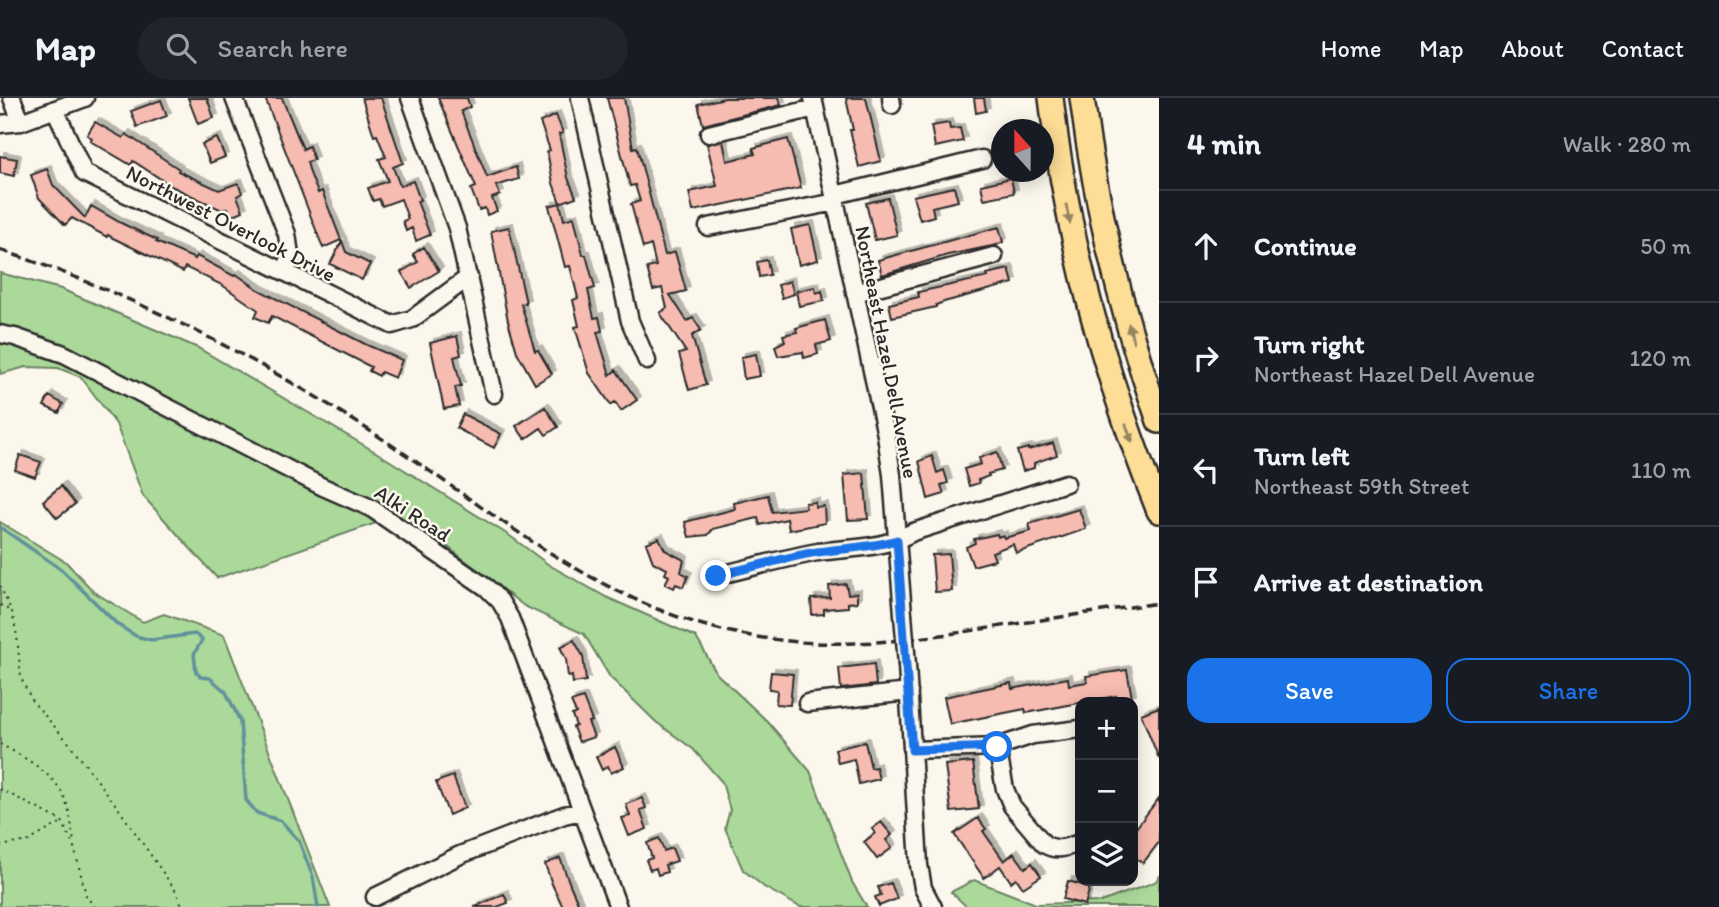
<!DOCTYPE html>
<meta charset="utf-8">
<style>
body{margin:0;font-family:Itim,sans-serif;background:#20242c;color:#f1f3f6}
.controls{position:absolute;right:21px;bottom:21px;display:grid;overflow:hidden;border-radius:14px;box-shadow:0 4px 18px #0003}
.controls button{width:63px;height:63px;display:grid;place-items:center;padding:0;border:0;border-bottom:2px solid #363941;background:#171b24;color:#f1f3f6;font:35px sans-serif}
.compass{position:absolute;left:991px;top:21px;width:63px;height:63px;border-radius:50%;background:#171b24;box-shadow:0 4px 18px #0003;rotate:339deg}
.stop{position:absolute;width:21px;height:21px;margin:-16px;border:5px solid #1a73e8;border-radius:50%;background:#fff}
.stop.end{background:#1a73e8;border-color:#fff;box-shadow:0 2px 7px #0008}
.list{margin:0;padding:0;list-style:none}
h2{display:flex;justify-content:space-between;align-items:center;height:91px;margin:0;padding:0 28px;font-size:30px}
h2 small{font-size:23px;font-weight:400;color:#9ea1a6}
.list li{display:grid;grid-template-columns:46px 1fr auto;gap:21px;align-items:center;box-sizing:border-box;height:112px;padding:0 28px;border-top:2px solid #363941}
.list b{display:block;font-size:26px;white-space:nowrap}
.list p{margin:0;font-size:23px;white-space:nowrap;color:#9ea1a6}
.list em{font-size:23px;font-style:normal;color:#9ea1a6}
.actions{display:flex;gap:14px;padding:21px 28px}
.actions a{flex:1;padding:16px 0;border:2px solid #1a73e8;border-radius:21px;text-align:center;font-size:24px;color:#1a73e8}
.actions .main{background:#1a73e8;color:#fff}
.icon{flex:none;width:38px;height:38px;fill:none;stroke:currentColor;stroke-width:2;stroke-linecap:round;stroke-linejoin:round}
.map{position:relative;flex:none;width:1159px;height:809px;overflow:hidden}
header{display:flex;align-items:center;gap:42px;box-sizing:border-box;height:98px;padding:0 35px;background:#171b24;border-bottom:2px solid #363941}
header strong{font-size:33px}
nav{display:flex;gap:38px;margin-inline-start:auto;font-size:24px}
.search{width:490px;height:63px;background:#20242c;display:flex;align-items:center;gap:18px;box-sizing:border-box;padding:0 24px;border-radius:38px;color:#9ea1a6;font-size:26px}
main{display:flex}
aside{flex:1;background:#171b24}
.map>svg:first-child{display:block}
</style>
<header>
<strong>Map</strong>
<div class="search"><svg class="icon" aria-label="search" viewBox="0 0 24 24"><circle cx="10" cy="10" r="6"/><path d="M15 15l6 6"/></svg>Search here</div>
<nav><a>Home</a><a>Map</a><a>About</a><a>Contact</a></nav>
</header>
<main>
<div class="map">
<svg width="1159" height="809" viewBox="0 0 1159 809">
<defs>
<filter id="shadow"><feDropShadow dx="4" dy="-4" stdDeviation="0" flood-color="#0004"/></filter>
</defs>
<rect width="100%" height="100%" fill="#fbf7ec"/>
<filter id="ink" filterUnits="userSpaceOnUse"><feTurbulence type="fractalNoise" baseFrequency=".0143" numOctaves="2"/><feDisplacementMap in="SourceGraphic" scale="14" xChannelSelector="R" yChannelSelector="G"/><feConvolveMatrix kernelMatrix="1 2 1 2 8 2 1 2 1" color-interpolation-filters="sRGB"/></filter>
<g filter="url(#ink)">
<path fill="#aad999" stroke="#6a8262" stroke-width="2" d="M0,175L61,191L198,250L379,356L510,438L549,467L606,499L696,539L717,576L767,623L810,673L852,784L867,809H800L764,789L743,772L725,730L730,712L722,684L693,651L656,624L610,579L584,536L524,508L413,422L376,425L217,480L143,398L116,326L81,279L58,270L26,269L0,276Z
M0,424L66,464L94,494L143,524L164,516L224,537L330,809H0Z
M1159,779V809H967L951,794L974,782L1036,806L1101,804L1155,784Z"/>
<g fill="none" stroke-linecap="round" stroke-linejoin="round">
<path stroke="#62919b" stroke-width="3.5" d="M0,429L62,472L118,527L136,538L151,542L195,536L202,542L194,556L196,574L201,579L210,580L226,594L240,623L246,702L257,715L281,723L299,743L313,779L318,809"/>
</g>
<path fill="#f6bbb1" stroke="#2b2b2b" stroke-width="2" filter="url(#shadow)" d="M188,0H207L214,20L198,26Z
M265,0H282L303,51L309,48L314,62L307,64L310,75L318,95L322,93L341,142L323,150Z
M362,0H381L403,65L393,69L400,88L413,83L420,102L417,103L430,137L416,143L412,130L406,133L403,123L408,121L401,101L382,108L379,101L373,103L368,90L388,83L379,61L386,59L377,37L374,38Z
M438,0H467L470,9L461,13L487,79L516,69L519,81L496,88L500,97L492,100L497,113L487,117L485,110L479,112L471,91L476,89Z
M607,0H624L633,50L637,49L665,157L675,154L686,193L670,197L687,223L693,220L701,232L692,238L706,287L689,292L679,256L686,254L660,215L667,210L662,190L653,192L647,170L656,168L651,147L643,150L631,106L640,103L635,87L630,88Z
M725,0H779L781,7L703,27L698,6Z
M846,0H866L881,63L859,69L850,32H853Z
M974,0H984L986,13L976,15Z
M161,2L167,18L137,29L131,13Z
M556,17L563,35L559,36L568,80L576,99L560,105L553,85L547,53L550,52L540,24Z
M95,24L123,40L126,36L179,71L178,73L219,92L238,85L242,95L237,98L243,113L232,118L228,110L222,112L173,89L133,63L131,67L90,43L92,40L87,37Z
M949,25L950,31L960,30L963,43L935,49L931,28Z
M217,40L225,59L210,65L202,46Z
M788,41L801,90L693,113L689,94L717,88L707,46L723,43L727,63L755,56L753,50Z
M0,58L17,61L14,78L0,75Z
M47,71L53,87L85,120L91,108L121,125L157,142L156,144L195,161L197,158L234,178L236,176L259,192L367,247L402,262L395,280L381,274L379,278L369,273L371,269L272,218L268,225L255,219L258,212L222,187L185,169L183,174L113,140L108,137L107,139L72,120L65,127L39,100L31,77Z
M1011,80L1014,95L984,101L981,87Z
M954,89L958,103L932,109L934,118L920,122L913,98Z
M888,100L897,137L875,142L866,105Z
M560,105L564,122L574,119L583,157H586L595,190L588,192L594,220L599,219L602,233L597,234L610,277L616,272L637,302L621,313L615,304L611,307L589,275L575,229L579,228L573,202L578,200L570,168L565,169L549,108Z
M810,127L818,162L799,167L791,131Z
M509,129L526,205L521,206L535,253L538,252L552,276L535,286L517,254L508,223L491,133Z
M999,129L1003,144L997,147L948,157L882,177L878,162Z
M342,143L346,154L370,166L362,182L330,166Z
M424,149L439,173L411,190L401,174L418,164L413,156Z
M767,162L770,177L759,179L757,164Z
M1009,171L1013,185L944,204L936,207V209L892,219L889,206L919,199L918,194L988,179L987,176Z
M790,183L794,196L782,200L778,187Z
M815,189L816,195L822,193L824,203L799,208L796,193Z
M825,222L831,243L816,247L818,256L804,260L803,254L778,258L775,248L785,243L783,237L797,234L796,230Z
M457,238L461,257L454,259L461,288L455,289L459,308L444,311L430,245Z
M756,256L760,278L744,281L741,259Z
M49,298L63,306L59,315L44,308Z
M545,309L558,329L546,337L541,330L525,341L516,328Z
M463,316L501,336L494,350L456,330Z
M1053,345L1057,357L1034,365V370L1023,373L1017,353L1028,350V352Z
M997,354L1002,372L988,376L989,378L978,382L979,385L969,388L964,371L981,366L979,360Z
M20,357L41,364L35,379L15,372Z
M932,358L937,375L944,372L948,385L941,387L944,396L928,401L919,363Z
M864,375L868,421L848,422L844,377Z
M61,388L75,406L57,420L43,403Z
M768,397L772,414L806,410L805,405L815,404V409L824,408L825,425L789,432L787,421L760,427L758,420L713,431L708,437L689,439L685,424L735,411L734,405Z
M1079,411L1086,431L1016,455L1013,446L992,454L995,462L973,468L966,449L975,445L974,441L997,436L998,439L1003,437L1004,440L1031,433L1029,426Z
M659,440L665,452L684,462L681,474L688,478L683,489L676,486L674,490L665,486L669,478L665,476L667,471L653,464L646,445Z
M949,456L952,493L935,494L932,457Z
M846,486L848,496L857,495V504L848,505V509L824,511V516L812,517L811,501L830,500L829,488Z
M574,542L583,558L586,583L573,585L572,578L568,579L566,561L560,549Z
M874,566L876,587L841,591L839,570Z
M1127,572L1132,600L1117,603L1116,598L1026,615L1025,611L950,626L944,599L1011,585L1012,591L1068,580L1069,587L1087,584L1086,578Z
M771,574L793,576L790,607L776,606L777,592L769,591Z
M583,600L592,623L588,624L594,639L579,644L573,629L576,628L572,617L576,615L571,604Z
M1159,609V661L1141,616Z
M865,644L871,670L876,669L879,681L859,686L854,661L838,665L835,651Z
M615,649L624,669L611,675L608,668L602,672L596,659Z
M973,664L979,711L951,714L945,667Z
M453,678L465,710L449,717L436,684Z
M642,700L646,710L640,712L647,731L629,738L622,720L630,718L626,706Z
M1159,700V744L1143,765L1133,758V734Z
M978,720L986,731L983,733L1004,763L1014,755L1025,770L1032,765L1041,778L1023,790L1016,780L1011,784L1000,768L984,780L954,736Z
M881,724L892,737L886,742L892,750L877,761L864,744L875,735L872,731Z
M659,740L664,753L672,750L677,763L665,767L667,774L658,777L656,770L650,772L646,762L652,760L647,745Z
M560,760L571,789L580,809H563L552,786L545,766Z
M1068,783L1090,789L1085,807L1063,801Z
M891,785L897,801L879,808L875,799L881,797L878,789Z
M504,796L508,805L497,809H474Z"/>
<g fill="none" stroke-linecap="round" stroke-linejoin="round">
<g stroke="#2b2b2b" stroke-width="21">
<path id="minor" d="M12,0L21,24
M234,0L287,136L290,157L286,174
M410,0L457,130L494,296
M580,0L630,223L647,263
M813,0L886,337L892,377L903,516
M891,0L892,7
M55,11L84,75L392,227L412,221L469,179
M0,26L21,24L85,0
M709,36L815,10
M835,97L982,61
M708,129L836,104
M855,195L994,158
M0,236L15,239L64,256L323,389L371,410L487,490L500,503L510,520L618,809
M716,478C750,470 784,460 818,454C853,449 881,452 913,434L1066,385
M907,567L919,767L923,790L933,809
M807,605L909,594
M997,649L1005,691L1012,708L1044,746C1056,754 1067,749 1080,745
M912,652L997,649L1033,637L1080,631
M375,799L460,757L564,717L582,713"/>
</g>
<g stroke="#2b2b2b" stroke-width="28">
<path id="highway" d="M1051,0C1067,143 1105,280 1159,413
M1082,0C1096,110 1122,218 1159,323"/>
</g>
<path stroke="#2b2b2b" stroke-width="2" stroke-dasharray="2 5" stroke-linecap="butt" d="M0,488L12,514L17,538L21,580L32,603L69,645L116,707L175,792L183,809
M0,507L11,513
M0,646C25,660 59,677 67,707C71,719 72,732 74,744
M0,691L62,723L74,749L86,797L94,809
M0,748L29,743L62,724"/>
<use href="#minor" stroke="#fbf7ec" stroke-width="16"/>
<use href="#highway" stroke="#fedd96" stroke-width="23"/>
<path stroke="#2b2b2b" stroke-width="3.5" stroke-dasharray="10 5" stroke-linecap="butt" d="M0,152C128,194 251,256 364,329C487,407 602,513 751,538C844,554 917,541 1009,527C1059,519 1109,512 1159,505"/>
<g stroke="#2b2b2b" stroke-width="21" stroke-linecap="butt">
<path id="minor-bridge" d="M903,516L907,567"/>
</g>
<use href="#minor-bridge" stroke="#fbf7ec" stroke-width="16"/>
</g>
<defs><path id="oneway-solid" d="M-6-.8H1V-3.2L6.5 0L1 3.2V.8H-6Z" transform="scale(1.75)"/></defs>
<g fill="#948460">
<use href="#oneway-solid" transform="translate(1068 116) rotate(79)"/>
<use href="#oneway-solid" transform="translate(1131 235) rotate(-105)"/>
<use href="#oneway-solid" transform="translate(1129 335) rotate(70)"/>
</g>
</g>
<g fill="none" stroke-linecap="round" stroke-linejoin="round" filter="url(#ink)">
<path stroke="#1a73e8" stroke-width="9" d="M716,478C750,470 783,460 817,454C844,450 871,450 897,442L912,652L997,649"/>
</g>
<g text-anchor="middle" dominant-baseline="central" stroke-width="5" stroke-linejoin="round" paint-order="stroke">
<g font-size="21" fill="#2b2b2b" stroke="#fbf7ec">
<text transform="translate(231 125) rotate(27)">Northwest Overlook Drive</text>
<text transform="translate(887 254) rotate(79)">Northeast Hazel Dell Avenue</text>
<text transform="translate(413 415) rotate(33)">Alki Road</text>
</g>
</g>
</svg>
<div class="controls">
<button>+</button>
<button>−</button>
<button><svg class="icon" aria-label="layers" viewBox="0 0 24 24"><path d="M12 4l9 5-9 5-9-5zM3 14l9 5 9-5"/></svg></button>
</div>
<svg class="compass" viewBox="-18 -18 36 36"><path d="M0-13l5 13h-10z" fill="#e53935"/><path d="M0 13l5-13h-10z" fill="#9ea1a6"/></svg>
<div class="stop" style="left:997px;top:649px"></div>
<div class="stop end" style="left:716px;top:478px"></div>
</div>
<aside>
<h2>4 min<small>Walk · 280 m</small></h2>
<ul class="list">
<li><svg class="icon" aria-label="ahead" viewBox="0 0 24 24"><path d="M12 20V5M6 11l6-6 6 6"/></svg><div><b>Continue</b></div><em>50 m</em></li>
<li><svg class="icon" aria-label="right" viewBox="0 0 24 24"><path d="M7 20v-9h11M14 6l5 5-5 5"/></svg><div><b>Turn right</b><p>Northeast Hazel Dell Avenue</p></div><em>120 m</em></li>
<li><svg class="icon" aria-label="left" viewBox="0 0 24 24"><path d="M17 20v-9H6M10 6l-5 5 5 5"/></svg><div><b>Turn left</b><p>Northeast 59th Street</p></div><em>110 m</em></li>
<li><svg class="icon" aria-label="arrive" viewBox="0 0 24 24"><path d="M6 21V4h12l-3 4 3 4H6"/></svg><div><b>Arrive at destination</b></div></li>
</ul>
<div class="actions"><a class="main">Save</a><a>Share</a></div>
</aside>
</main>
